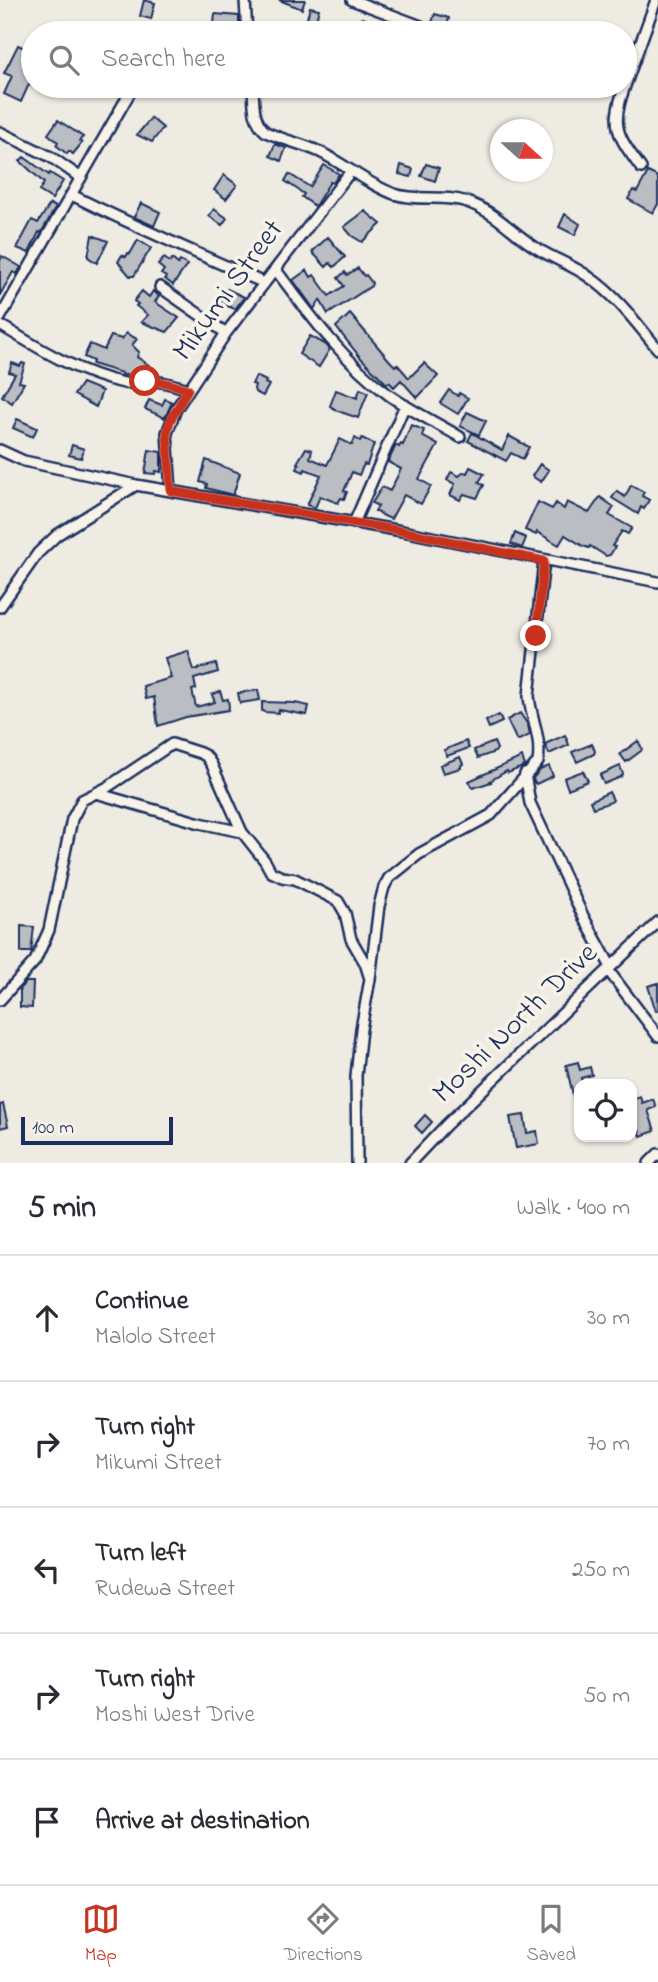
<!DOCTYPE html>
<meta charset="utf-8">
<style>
body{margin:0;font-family:"Indie Flower",sans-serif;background:#f2f2f3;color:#2b2b33}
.controls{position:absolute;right:21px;bottom:21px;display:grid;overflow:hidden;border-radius:14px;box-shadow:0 2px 5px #0004}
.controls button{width:63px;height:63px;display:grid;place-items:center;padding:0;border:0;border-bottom:2px solid #e1e1e2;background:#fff;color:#2b2b33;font:35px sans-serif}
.compass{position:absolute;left:490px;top:119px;width:63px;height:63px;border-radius:50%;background:#fff;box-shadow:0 2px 5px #0004;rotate:111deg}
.scale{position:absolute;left:21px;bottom:18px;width:152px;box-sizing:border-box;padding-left:7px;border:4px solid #1b2f5e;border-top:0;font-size:19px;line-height:24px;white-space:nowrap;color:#1b2f5e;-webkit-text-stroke:5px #f7f3e8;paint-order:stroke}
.stop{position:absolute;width:21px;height:21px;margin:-16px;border:5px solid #c8321e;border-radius:50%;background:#fff}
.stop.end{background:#c8321e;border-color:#fff;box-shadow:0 2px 7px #0008}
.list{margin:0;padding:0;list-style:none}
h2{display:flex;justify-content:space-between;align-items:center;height:91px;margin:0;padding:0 28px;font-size:30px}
h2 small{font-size:23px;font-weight:400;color:#7c7c81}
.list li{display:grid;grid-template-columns:46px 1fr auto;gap:21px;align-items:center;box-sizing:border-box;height:126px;padding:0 28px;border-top:2px solid #e1e1e2}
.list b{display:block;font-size:26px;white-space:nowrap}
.list p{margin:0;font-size:23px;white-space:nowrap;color:#7c7c81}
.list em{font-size:23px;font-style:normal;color:#7c7c81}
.icon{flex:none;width:38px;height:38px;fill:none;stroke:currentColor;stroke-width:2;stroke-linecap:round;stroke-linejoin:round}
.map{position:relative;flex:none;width:658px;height:1163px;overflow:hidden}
.search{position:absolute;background:#fff;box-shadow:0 2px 5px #0004;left:21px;right:21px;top:21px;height:77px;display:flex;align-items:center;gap:18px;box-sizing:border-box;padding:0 24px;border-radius:38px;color:#7c7c81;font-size:26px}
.sheet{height:721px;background:#fff}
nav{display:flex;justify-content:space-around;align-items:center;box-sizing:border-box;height:98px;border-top:2px solid #e1e1e2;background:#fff;font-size:19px;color:#7c7c81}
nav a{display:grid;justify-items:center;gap:4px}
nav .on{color:#c8321e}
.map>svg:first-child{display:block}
</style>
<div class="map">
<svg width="658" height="1163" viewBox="0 0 658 1163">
<rect width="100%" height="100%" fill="#eeebe2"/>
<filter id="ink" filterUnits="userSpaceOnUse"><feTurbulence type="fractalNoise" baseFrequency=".0143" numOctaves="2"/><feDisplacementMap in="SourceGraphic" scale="14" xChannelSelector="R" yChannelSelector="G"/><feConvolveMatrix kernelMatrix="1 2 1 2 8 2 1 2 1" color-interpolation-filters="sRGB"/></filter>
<g filter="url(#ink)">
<path fill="#babdc2" stroke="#1b2f5e" stroke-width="2" d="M144,0L155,3L151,19L140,16Z
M279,0H305L302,9Z
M310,7L319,9L314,28L305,26Z
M215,14L239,16V29L225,26V33H213Z
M435,14L449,18L447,26L432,22Z
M362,18L396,33H355Z
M18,45L33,52V86L29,84L21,102L4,94L12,76L4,73Z
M151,118L163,128L152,142L137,135Z
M58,120L83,137L79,141L82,143L73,154L69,151L67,154L56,145L58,142L48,134Z
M275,144L286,148L281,161L270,156Z
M24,157L49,175L50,173L63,181L52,199L39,191L44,183L20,161Z
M426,164L439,168L435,181L421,176Z
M324,165L339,174L333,183L330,182L315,206L302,197L304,194L285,181L289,174L310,187Z
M401,165L413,169L411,177L399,174Z
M648,172L658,177V204L653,213L628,199L633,190L637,192Z
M224,175L237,185L226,199L214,190Z
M141,203L160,212L154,226L134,217Z
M50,204L56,207L41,233L39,232L29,253L17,248L32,220L38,223Z
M214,209L227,218L222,225L209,216Z
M365,211L381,224L362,242L352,236L344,227Z
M565,214L580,224L575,235L559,227Z
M92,235L108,241L97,263L88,257Z
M328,237L345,257L334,267L330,263L326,267L312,252Z
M138,240L151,248L134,276H130L118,262L122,255L126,257L128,253L130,254Z
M2,256L21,267L17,274L13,272L0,295V261Z
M164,258L170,262L172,259L178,264L180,261L187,265L173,285L165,279L166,277L161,274L164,270L158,265Z
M358,268L364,276L366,275L372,283L371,286L328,314L320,300L314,309L293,280L307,270L311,277L314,275L329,296L344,286L338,278L345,272L347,275Z
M227,289L244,297L235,309L220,303Z
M142,291L149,297L153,291L159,296L155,302L179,318L167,332L141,322L148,315L136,306L138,304L134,301Z
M350,314L390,361L395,366L397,364L409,378L424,363L438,376L417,398L401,380L394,387L389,382L387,384L360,357L336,327Z
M126,333L137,339L132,345L139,352L137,357L149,365L145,374L121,375L122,373L92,364L93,361L84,357L90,344L104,350L111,336L122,339Z
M310,336L325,344L330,349L319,367L299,354Z
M12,363L20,366L22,363L25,364L19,382L24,383L12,403L2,396L15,374L9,372Z
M256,376L266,381L265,383L269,385L263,396L255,392L254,389L255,385L252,384Z
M82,383L102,391L96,407L74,395Z
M360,389L368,392L358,418L335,410V409L330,406L336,390L357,398Z
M449,390L458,396L459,393L468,398L458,414L440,403Z
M165,399L172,402L165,418L145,409L149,400L162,405Z
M467,412L486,421L479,435L460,426Z
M17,419L37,428L33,437L13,428Z
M411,425L424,430L422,436L438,445L419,479L431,486L421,504L404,495L391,519L386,517L375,511L378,506L372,503L382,487L390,491L401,469L388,462L396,445L399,447L401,444L403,445Z
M472,433L502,450L509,436L529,447L523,459L511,453L506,461L468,441Z
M355,438L360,441L362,438L374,444L367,465L364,464L359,475L352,472L344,491L347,492L344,499L341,498L338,503L320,496L315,508L307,505L321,475L305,469L304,472L297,469L299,464L297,463L306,448L312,450L310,458L327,465L340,439L352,445Z
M72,445L84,449L81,458L69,455Z
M149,450L161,452V472L156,471L155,474L145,473Z
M206,460L240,473L233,495L206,488L207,484L200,482Z
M540,464L549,470L541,482L532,476Z
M470,467L484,474L479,482L484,485L477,498L464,494L460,500L450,495L455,484L447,480L451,472L459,476L464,472L467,473Z
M631,485L644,492L642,496L649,500L644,509L641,507L638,514L612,498L617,491L625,497Z
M600,497L614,507L609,515L632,528L628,534L622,531L612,546L615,547L610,555L606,556L590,546L589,548L583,546L565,535L559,545L537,532L536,535L525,530L538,502L552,509L556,503L564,509L567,502L589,513Z
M515,533L526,538L522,548L511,544Z
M188,651L194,670L216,664L218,672L194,679L196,689L192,690L196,707L215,702L212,695L220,691L223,700L228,699L229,707L228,710L186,717L158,726L154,697L146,699L143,686L171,678L165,658Z
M258,690L260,700L240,703L238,693Z
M262,702L295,703L309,706L307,715L279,710L278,713L264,712L262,711Z
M520,713L528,725L530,735L519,740L516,739L507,720Z
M499,715L502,722L489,728L486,721Z
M565,735L569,745L549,754L545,744Z
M466,741L469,748L447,756L444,750Z
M638,741L642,748L641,751L626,762L620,754Z
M494,742L497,749L495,752L478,758L474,750Z
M592,744L595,751L594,754L577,762L572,752Z
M460,757L463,764L461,765V768L443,773L440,765Z
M522,757L525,766L508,773L507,771L490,781L491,782L473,788L469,781Z
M549,766L553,776L536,784L534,782L533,778L540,770Z
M620,766L623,774L621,777L604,784L600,775Z
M583,771L588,781L568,789L564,778Z
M609,792L613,800L611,802L593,808L590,801Z
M21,926L34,927L31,952H21Z
M26,982H33L32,1008L20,1007V988Z
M658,983V1011H656L648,986Z
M578,1062L580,1070L590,1067L592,1075L581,1078L583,1084H579V1108H576L566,1065Z
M640,1096L642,1103L653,1099L656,1107L648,1110L655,1131L641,1136L632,1108V1099Z
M3,1104L8,1126L0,1128V1105Z
M425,1115L432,1122L422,1133L415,1126Z
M524,1115L527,1133L537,1131L539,1144L516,1148L510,1117Z"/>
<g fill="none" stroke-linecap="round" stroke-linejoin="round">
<g stroke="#1b2f5e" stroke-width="14">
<path id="minor" d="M245,0L247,33
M352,0L421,26
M253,86C254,103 252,120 266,132C283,140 303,144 320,152C346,165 367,184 394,194C418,202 444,194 467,202C493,211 508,228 529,243C547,257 570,263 589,277C617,296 636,323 658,349
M625,86L656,0
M625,86C610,126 617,135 641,168
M0,132L51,157L81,178
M72,195C135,227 200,254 264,283
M276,270C309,314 344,362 389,395C411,411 437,423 460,437
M160,287L226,333
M0,318L132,89
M0,325C38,348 80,374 124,383C131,384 138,381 145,381C160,380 174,385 188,389
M0,450L24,461L136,485L402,531L658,582
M171,491L167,433L176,409L226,333L351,171
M354,523L405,405
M0,607L38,553L57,535L136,485
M525,774L530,803L584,918L611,967
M96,793L200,823L242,832
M608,970L658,1036
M370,979L379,906L384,887L389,878L419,854L491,815L538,762C542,738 531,719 529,696L544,561
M0,1000L35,961L49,930L72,819L82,800L106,788L172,744L200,753L206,756L212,765L242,832L265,861L271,872L282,877L295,879L338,901L345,913L351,939L365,963L370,979L361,1029L356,1076L357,1163
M410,1163L446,1125L658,922
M649,1163L658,1154"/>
</g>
<use href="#minor" stroke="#f7f3e8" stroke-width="9"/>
</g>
</g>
<g fill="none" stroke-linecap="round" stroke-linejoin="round" filter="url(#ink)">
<path stroke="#c8321e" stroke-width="9" d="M145,381L162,382L188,389L170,421L167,433L171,491L402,531L544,561L536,636"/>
</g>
<g text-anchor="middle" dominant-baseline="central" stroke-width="7" stroke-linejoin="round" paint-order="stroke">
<g font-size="30" fill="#1b2f5e" stroke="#f7f3e8">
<text transform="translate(229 291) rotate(-54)">Mikumi Street</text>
<text transform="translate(516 1024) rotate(-44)">Moshi North Drive</text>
</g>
</g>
</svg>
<div class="controls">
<button><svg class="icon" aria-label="locate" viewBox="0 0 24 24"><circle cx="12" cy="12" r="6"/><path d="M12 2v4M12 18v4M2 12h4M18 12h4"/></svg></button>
</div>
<svg class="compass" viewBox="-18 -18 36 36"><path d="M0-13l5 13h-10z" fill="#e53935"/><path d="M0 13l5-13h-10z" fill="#7c7c81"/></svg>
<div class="scale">100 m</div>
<div class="stop" style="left:145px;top:381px"></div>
<div class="stop end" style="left:536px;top:636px"></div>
<div class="search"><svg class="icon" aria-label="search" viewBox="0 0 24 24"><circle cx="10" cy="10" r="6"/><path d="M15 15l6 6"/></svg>Search here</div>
</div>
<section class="sheet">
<h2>5 min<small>Walk · 400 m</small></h2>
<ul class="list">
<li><svg class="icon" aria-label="ahead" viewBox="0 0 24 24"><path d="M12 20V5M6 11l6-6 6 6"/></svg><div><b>Continue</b><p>Malolo Street</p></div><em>30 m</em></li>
<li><svg class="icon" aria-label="right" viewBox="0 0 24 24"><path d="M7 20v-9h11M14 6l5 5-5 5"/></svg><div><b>Turn right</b><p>Mikumi Street</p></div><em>70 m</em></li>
<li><svg class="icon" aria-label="left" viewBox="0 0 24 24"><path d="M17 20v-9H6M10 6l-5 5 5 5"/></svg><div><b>Turn left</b><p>Rudewa Street</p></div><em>250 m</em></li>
<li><svg class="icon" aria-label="right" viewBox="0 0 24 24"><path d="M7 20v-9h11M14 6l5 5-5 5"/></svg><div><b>Turn right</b><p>Moshi West Drive</p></div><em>50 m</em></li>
<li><svg class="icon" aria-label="arrive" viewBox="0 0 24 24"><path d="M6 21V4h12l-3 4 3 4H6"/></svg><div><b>Arrive at destination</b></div></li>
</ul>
</section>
<nav>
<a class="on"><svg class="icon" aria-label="map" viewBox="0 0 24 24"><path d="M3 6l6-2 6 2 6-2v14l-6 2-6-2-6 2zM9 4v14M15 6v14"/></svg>Map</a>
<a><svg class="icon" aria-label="directions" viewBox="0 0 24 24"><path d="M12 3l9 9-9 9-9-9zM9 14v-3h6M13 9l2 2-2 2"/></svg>Directions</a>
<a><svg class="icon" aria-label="saved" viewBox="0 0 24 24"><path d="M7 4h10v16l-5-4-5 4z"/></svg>Saved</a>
</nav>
